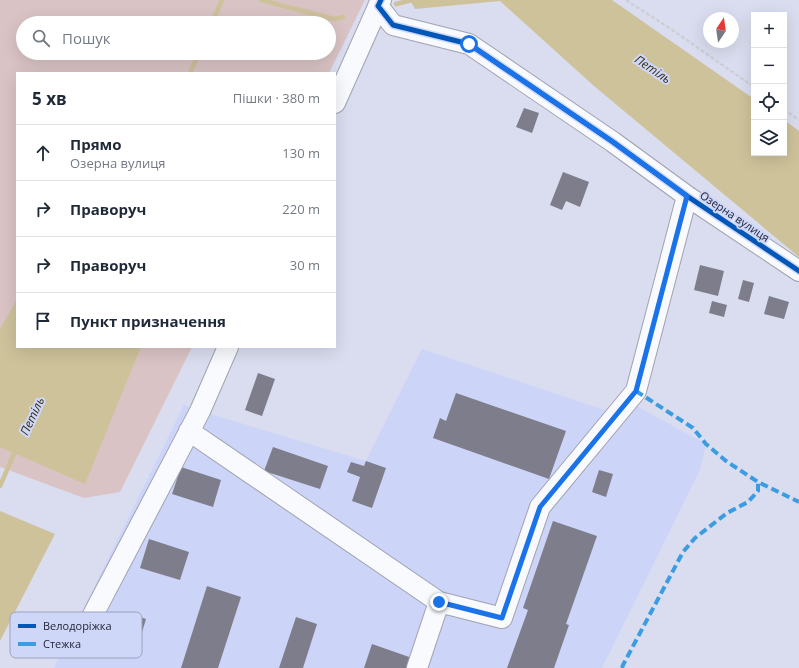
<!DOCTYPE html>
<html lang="uk">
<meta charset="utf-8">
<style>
body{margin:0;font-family:"Open Sans",sans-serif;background:#f2f2f3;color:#1f2937}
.controls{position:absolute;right:12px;top:12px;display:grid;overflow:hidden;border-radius:0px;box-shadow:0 4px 16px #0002}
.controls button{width:36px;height:36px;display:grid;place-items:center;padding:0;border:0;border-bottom:1px solid #e0e1e3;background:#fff;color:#1f2937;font:20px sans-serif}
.compass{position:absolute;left:703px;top:12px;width:36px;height:36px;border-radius:50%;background:#fff;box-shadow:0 4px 16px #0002;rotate:13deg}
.stop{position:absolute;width:12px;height:12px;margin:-9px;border:3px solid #1a73e8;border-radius:50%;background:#fff}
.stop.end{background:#1a73e8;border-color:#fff;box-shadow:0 1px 4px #0008}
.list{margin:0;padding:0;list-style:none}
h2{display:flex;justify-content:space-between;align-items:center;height:52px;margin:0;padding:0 16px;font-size:17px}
h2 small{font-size:13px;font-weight:400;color:#747a83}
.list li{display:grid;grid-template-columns:26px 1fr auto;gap:12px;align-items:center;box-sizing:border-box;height:56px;padding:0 16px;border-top:1px solid #e0e1e3}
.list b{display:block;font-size:15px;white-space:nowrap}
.list p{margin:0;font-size:13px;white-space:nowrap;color:#747a83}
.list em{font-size:13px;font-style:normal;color:#747a83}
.icon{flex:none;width:22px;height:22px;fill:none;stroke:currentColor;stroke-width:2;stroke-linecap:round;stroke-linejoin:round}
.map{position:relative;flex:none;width:799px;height:668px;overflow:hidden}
.search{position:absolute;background:#fff;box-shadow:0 4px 16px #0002;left:16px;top:16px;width:320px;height:44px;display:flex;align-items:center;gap:10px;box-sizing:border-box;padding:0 14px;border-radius:22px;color:#747a83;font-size:15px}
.panel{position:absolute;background:#fff;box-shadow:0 4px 16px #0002;left:16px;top:72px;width:320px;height:276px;border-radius:0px}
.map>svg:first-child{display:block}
</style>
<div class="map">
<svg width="799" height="668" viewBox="0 0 799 668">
<rect width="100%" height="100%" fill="#d9ddef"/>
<path fill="#ccd4f7" d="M422,349L610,412L626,397L640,408L706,444L700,470L602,668H54L184,405L200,411L366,461Z"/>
<path fill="#dac3c5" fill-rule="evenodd" d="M0,0H365L329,73H17V347H192L120,492L84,498L0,467ZM23,23H329V53H23Z"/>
<path fill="#cec29b" d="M410,0H612L754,99V153H784V120L799,131V257L594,86L500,1L415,9Z
M17,299V347H141L85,484L0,447V329Z
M0,511L55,534L0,641Z"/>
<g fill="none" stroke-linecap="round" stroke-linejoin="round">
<path stroke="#cec29b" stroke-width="4.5" d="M261,0L334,19L343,17
M396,4L412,0
M212,23L222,0
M190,73L199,53
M0,486L16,449"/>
</g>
<path fill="#7d7d8b" d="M524,108L539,113L532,133L516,127Z
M563,172L589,182L580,207L566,201L562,210L550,205Z
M700,265L724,271L718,296L694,290Z
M743,280L754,283L749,302L738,299Z
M769,296L789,302L784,319L764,314Z
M712,301L727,305L724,317L709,313Z
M258,373L275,379L262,416L245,410Z
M456,393L566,431L549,479L433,438L440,418L446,421Z
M273,447L328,466L320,489L264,471Z
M366,461L386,468L372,508L352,501L360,477L347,472L351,462L364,466Z
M181,467L221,480L213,507L172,494Z
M599,470L613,474L606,497L592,492Z
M553,521L597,536L566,624L569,625L554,668H507L528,610L523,608Z
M149,539L189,552L180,580L140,568Z
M207,586L241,597L218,668H181Z
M107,613L125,619L127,613L146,619L137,649L99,637Z
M296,617L317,624L303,668H279Z
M372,644L412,658L409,668H364Z"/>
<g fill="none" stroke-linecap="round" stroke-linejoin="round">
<g stroke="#9fa2b1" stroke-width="22">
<path id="minor" d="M378,6L393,25L469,44L613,142L687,196L799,271
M335,103L381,0
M189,431L439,602L502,618L540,507L636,391L687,196
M85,630L200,411L228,347
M417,668L439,602"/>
</g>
<path stroke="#cecfd5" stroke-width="2.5" stroke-dasharray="4 2" stroke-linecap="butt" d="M626,0L671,29L754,87
M784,109L799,120"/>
<use href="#minor" stroke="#f9fafd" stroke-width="20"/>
<path stroke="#3c9ce2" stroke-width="4" stroke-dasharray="8 4" stroke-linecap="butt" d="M636,391L693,428L706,444L726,461L758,482L799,502
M622,668L623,665L683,552L695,538L727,513L748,502L758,491V482"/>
<g stroke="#cfd7f9" stroke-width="8">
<path id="cycleway" d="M381,0L378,6L393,25L469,44L613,142L687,196L799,271"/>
</g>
<use href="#cycleway" stroke="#0057b8" stroke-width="5"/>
</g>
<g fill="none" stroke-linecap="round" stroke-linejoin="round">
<path stroke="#1a73e8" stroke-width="5" d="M439,602L502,618L540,507L636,391L687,196L613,142L469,44"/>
</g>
<g text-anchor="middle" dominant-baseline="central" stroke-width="4" stroke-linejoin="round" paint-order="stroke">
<g font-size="11" fill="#222535" stroke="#cfd7f9">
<text transform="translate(735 216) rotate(34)">Озерна вулиця</text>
</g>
<g font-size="12" font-style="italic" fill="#362e11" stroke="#cfd7f9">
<text transform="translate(653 69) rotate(34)">Петіль</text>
<text transform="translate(32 416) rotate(-65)">Петіль</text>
</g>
</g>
<rect x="10" y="612" width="132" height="46" rx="6" fill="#cfd7f9" stroke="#9ba2be" stroke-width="1"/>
<rect x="18" y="624" width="18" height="4" fill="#0057b8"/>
<rect x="18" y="642" width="18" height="4" fill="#3c9ce2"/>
<g font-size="11" fill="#222535">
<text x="43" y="630">Велодоріжка</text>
<text x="43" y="648">Стежка</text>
</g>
</svg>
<div class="controls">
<button>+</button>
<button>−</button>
<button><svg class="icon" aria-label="locate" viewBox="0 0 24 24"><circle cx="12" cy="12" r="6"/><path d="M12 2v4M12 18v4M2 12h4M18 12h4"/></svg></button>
<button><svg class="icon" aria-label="layers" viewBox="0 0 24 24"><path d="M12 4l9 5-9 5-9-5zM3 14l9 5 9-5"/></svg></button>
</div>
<svg class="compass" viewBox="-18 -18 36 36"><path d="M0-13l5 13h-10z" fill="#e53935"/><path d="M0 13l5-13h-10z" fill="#747a83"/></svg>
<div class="stop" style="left:469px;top:44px"></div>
<div class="stop end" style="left:439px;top:602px"></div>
<div class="search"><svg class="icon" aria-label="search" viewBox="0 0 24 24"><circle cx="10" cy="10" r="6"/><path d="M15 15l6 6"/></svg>Пошук</div>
<section class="panel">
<h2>5 хв<small>Пішки · 380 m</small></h2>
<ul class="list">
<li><svg class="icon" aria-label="ahead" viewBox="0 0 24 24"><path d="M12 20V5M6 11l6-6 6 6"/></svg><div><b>Прямо</b><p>Озерна вулиця</p></div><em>130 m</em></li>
<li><svg class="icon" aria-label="right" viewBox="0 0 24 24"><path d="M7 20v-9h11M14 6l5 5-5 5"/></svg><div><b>Праворуч</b></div><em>220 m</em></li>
<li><svg class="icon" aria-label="right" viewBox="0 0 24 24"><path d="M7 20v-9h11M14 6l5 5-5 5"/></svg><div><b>Праворуч</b></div><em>30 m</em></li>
<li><svg class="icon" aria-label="arrive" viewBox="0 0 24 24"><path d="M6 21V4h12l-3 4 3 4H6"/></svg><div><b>Пункт призначення</b></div></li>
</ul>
</section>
</div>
